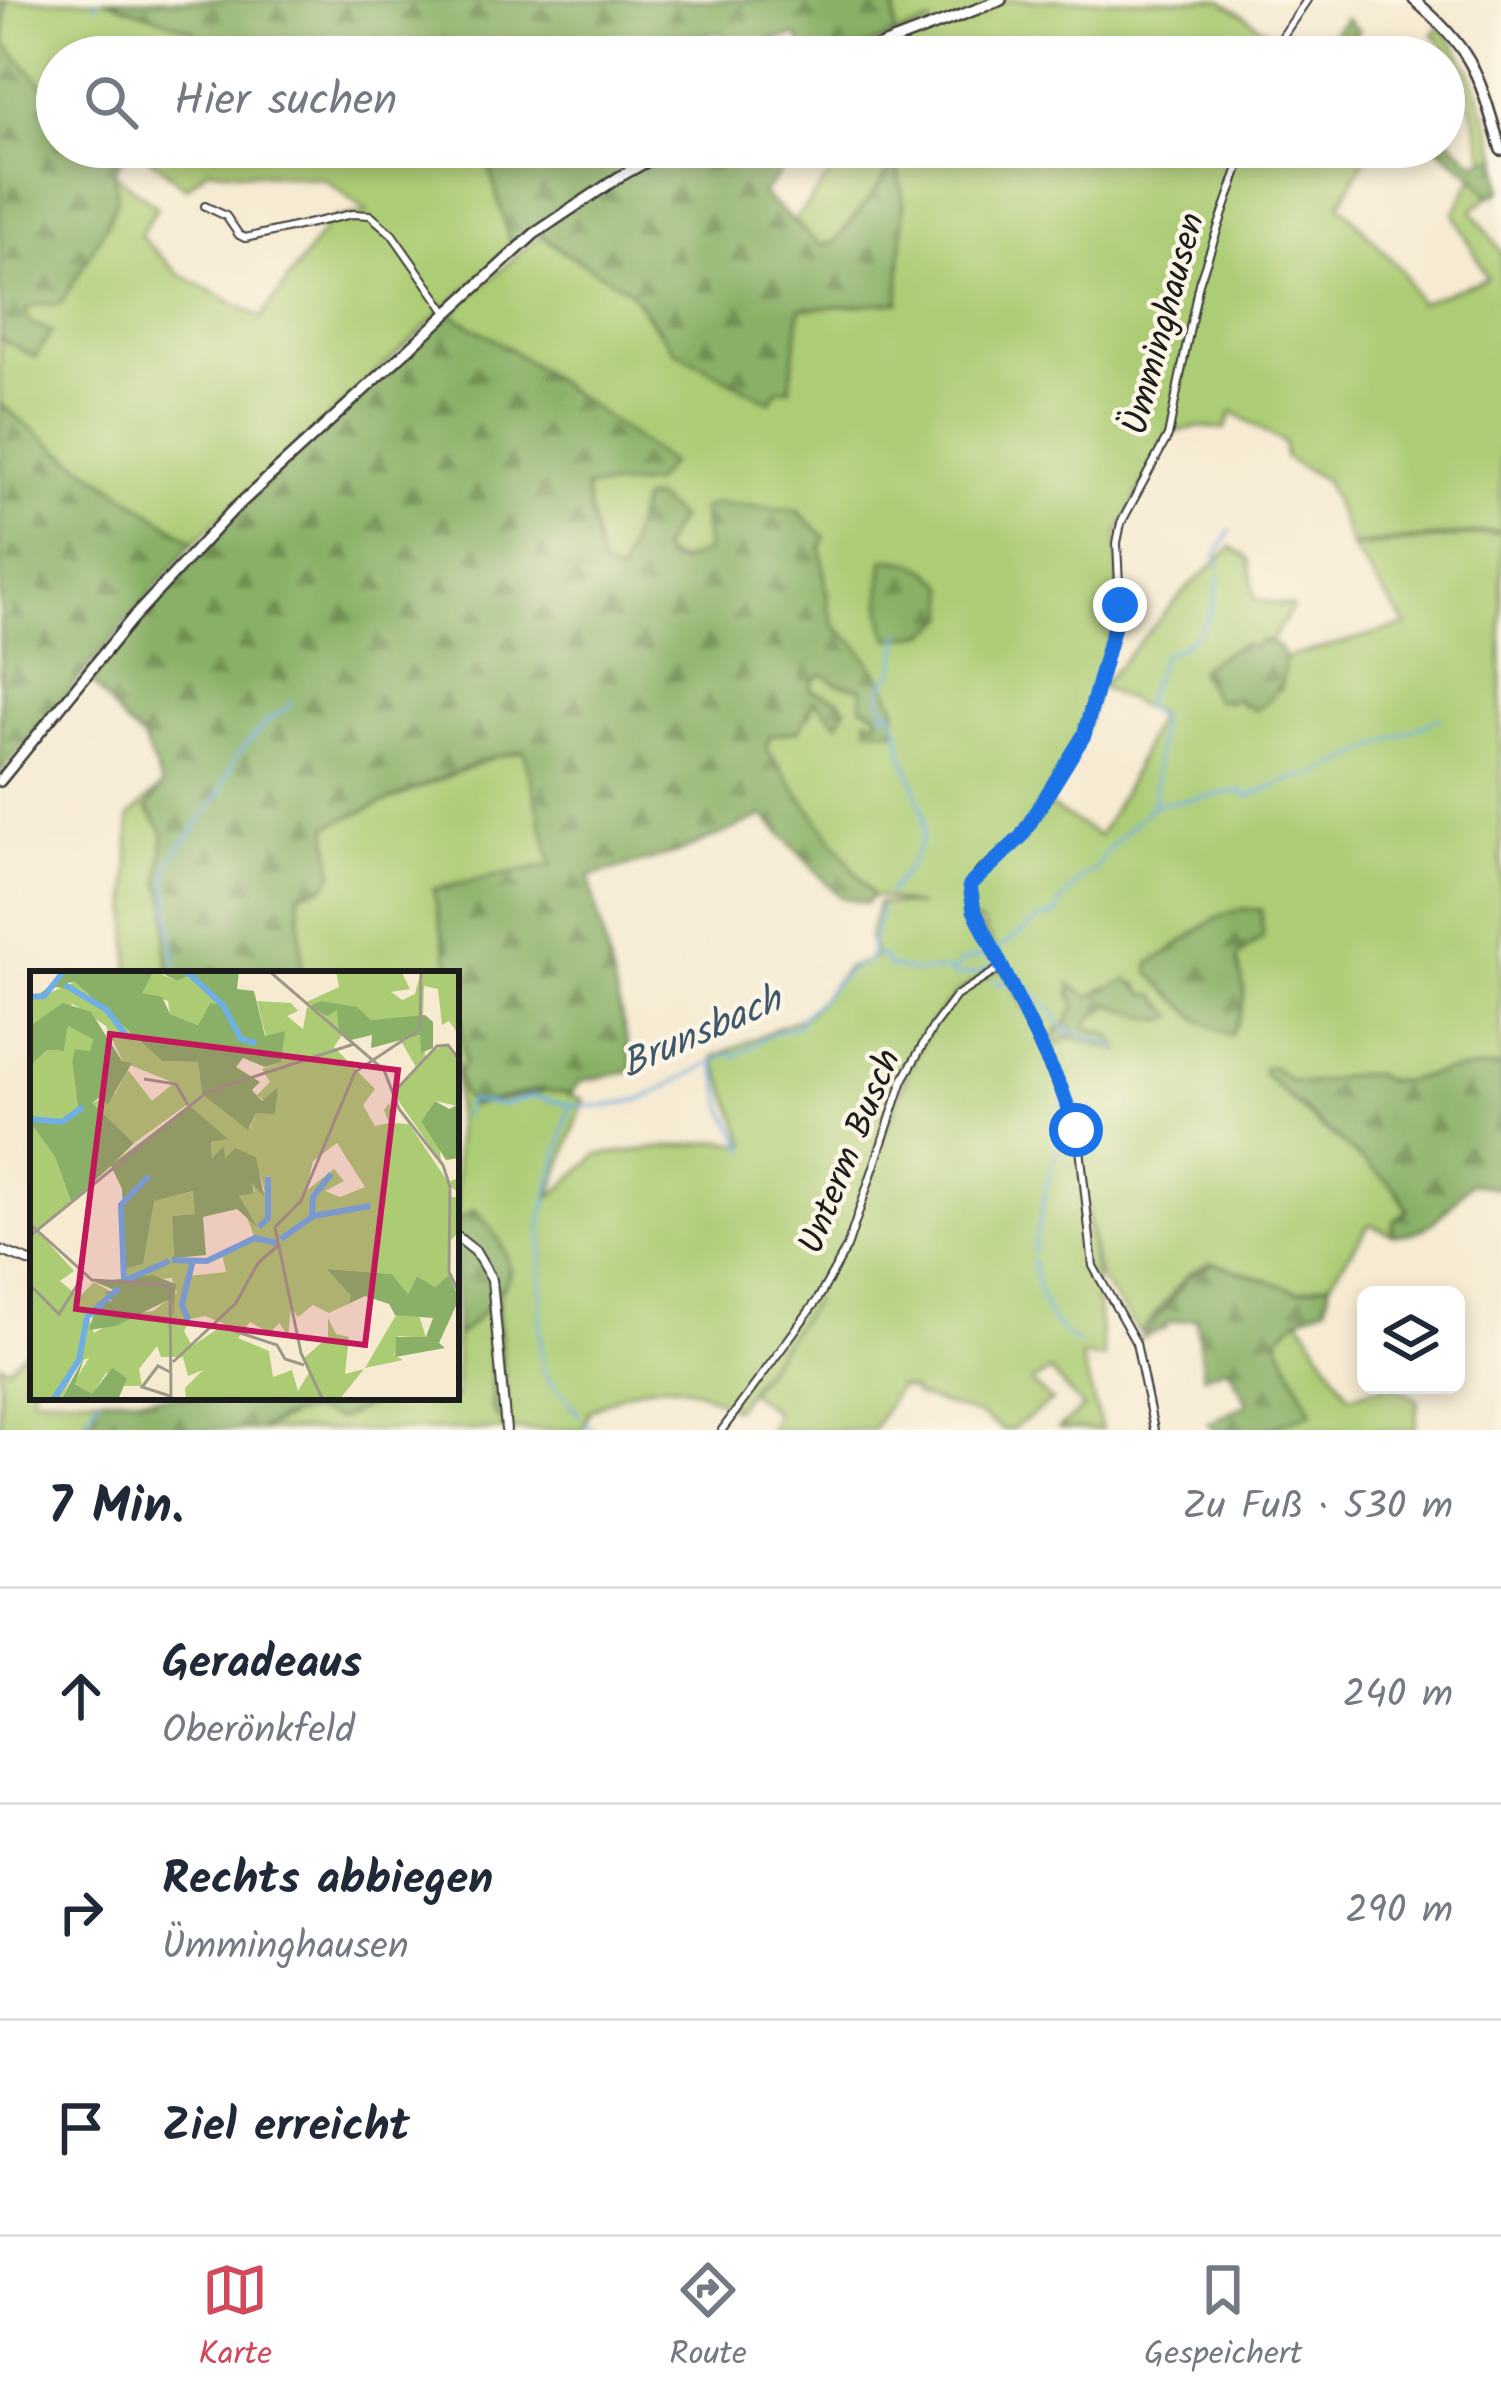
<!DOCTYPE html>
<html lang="de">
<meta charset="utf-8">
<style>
body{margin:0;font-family:Kalam,sans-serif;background:#f6f6f7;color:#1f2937}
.controls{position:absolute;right:36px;bottom:36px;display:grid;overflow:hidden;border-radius:18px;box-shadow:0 6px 18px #0003}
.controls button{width:108px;height:108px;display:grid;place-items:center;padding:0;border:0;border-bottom:3px solid #e0e1e3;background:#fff;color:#1f2937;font:60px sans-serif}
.stop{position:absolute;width:36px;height:36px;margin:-27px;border:9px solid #1a73e8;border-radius:50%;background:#fff}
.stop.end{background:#1a73e8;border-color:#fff;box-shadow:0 3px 12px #0008}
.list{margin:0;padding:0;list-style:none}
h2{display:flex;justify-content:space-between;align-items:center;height:156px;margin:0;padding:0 48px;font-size:51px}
h2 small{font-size:39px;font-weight:400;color:#747a83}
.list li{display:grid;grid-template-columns:78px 1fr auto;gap:36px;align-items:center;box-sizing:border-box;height:216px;padding:0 48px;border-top:3px solid #e0e1e3}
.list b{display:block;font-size:45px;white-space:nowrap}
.list p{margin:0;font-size:39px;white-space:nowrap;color:#747a83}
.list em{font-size:39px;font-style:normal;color:#747a83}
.icon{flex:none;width:66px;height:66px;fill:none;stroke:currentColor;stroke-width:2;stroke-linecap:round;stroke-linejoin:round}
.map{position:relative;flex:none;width:1501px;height:1430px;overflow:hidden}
.search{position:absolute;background:#fff;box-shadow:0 6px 18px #0003;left:36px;right:36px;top:36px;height:132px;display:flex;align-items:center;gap:30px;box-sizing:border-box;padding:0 42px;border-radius:66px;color:#747a83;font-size:45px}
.sheet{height:804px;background:#fff}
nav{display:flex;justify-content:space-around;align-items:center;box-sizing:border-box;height:168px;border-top:3px solid #e0e1e3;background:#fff;font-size:33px;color:#747a83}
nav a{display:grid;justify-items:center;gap:6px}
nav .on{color:#d1495b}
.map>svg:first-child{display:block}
</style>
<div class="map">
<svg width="1501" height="1430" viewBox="0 0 1501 1430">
<defs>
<pattern id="forest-firs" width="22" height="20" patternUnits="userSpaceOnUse" patternTransform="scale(3)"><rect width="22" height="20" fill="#89b066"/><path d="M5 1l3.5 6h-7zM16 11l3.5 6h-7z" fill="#6f8e53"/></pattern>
</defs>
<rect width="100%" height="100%" fill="#fcf5e5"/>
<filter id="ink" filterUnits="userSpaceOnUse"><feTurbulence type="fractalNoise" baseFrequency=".00833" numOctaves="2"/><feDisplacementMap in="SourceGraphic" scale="24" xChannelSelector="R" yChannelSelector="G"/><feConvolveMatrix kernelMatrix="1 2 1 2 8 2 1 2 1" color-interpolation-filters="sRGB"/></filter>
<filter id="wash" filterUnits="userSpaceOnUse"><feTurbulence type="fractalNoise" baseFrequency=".004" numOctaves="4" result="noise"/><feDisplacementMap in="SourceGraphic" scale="48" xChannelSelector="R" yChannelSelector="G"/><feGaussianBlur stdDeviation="2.7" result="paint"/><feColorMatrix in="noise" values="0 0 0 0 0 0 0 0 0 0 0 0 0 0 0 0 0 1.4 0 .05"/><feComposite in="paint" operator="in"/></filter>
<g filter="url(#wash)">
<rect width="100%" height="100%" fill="#f6ead1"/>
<path fill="#accc74" stroke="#647448" stroke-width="3" fill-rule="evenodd" d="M6,0H106L190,29L224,57H57V100L5,44Z
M895,0H1221L1276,37L1287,32L1320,57H852L933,22L895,34Z
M1440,26C1474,65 1484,108 1499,157L1486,161C1474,116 1465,69 1433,34Z
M136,147H484L511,247L194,542L55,447L0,404V338L7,343L31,323L24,311C55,298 108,236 116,202C118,193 115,182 114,173L157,207L140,236L178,273L261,318L331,220L367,212L325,179L208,169L186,188Z
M852,147H1372L1340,204L1402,271L1419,303L1487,278L1454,213L1474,176L1489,196L1472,210L1501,252V530L1351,545L1325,480L1285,458L1284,443L1233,412L1225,429L1199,427L1169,433L1117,536L1121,593L1088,723L1043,802L1099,836L1129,781L1158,714L1100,687L1183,592L1232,547L1249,559L1255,599L1293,607L1271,641H1259L1256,648L1216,658L1226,702L1236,699L1245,707L1281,688L1285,658L1406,625L1352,548L1501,532V1066L1448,1071L1403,1081H1386L1375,1074L1305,1084L1265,1076L1316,1123L1389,1180L1408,1210L1394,1221L1392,1234L1370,1224L1330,1282L1299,1291L1211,1262L1188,1274L1140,1333L1099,1278L1085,1198L1104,1358L1081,1356L1102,1430L1059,1428L1083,1408L1050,1371L1031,1383L1052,1401L1011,1430H1004L980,1415L915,1395L912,1390L899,1386L873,1430H769L776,1413L749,1392L815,1299L734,1409C675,1374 647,1380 589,1411L583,1430H509L498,1312L500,1291L511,1272L498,1239L475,1210L456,1221V991L466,1062L458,1072L461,1092L486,1103L557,1089L584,1100L550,1198L597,1155L722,1141L747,1145L714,1057L808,1014L847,968L877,957L869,939L878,903L920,906L873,896L766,749L770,736L809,717L814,700L837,721L840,700L811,691L812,680L823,674L863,688L872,708L878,713V721L869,728L894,730L896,709L885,683L856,644L836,627L829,610L821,547L797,510L715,503L706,532L707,551C687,559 678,566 660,551L679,518L655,498L642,500L620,576L601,567L585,488L651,484L670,463L512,350L451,314L540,235L629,290L658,331L777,390L790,388L799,309L899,301L904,203L897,164L834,243L819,245L794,221ZM1244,909L1261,910L1263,937L1237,957L1199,1020L1150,973V963C1183,946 1207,915 1244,909ZM964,919L982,923L1028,1014L1002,967C987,977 967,986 955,999C913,1040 901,1098 877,1148C890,1096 914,1037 952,998C965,985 984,976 999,966L980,928ZM1137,983L1165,1021L1111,1005L1090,1019L1085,1027L1110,1035L1119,1049L1071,1037L1064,1039L1057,1030L1068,1021L1075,1005L1070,993L1090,997L1103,988Z
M509,751H524L553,865L522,873L442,919L451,974H302L299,892L323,887L327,826Z
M163,785L164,856L160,883L168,905L166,949L170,974H129V817Z
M489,1306L493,1410L504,1419L505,1430H258L302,1411L321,1412L338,1419L389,1397H456V1337Z
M1299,1317L1349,1396L1392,1385L1418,1400L1415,1430H1264L1312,1413L1277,1338Z
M33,1343V1397H97V1414L83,1430H0V1363L8,1367Z"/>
<path fill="url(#forest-firs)" stroke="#526641" stroke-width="3" d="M0,0H6L5,44L57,100V147H128L114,173L117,199L101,235L61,304H40L24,311L31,323L52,332L35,357L0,338Z
M106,0H895V34L842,57H809L797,36L728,48L721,32L694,37L697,57H225L190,29Z
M1345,18L1359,31L1347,54L1349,57H1320L1317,55Z
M1444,134L1474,162L1499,157L1501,191L1489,196L1474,176L1437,147H1444Z
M484,147H790L798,152L762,194L820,245L834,243L896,163L904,203L899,302L800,309L790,388L777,390L770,402L674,350L629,290L565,253L533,228L511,247Z
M451,314L512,350L670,463L652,484L585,488L601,567L620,575L642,500L654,498L679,518L660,551L669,561L681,562L707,551L702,509L715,503L797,510L825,537L821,547L829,610L836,627L856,644L885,683L896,709L894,731L869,728L867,719L877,721L878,713L861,706L862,688L836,683L823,674L812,680L811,690L840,700L846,708L838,723L814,700L800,730L770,736L766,748L873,896L866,903L840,897L764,816L679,852L589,877L634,1070L581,1081L572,1093L536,1090L470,1106L461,1092L458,1072L465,1062L456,974H451L433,889L552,865L524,751L489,758L328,826L333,876L323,887L299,892L302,974H170L166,949L168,905L160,883L164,833L147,808L162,785L143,740L124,723L89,678L262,488Z
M0,404L55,447L194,542L0,773Z
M884,559C913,560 926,565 947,587L948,617L926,634L889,639C879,612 879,587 884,559Z
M1259,641C1303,641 1283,699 1254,710L1236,699L1216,701L1199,671C1206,661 1231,650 1242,644L1256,647Z
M1244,909L1261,910L1263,937C1224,962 1241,955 1244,990C1245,1006 1238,1022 1230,1036L1199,1020L1149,973L1150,963C1183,947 1207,915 1244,909Z
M1128,979L1147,995L1155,994L1175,1016C1152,1026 1134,1010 1111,1005L1090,1019L1086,1027L1110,1035L1120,1050L1071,1037L1056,1045L1051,1039L1068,1021L1075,1005L1070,984L1090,997Z
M1271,1066L1290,1080L1305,1084L1357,1074H1375L1386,1081H1403L1448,1071L1501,1066V1189L1470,1183C1447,1208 1429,1239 1392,1234L1394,1221L1408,1210L1399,1192L1265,1076L1263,1068Z
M475,1210C495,1230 528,1273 495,1293L506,1418L499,1420L493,1410L489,1307L456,1337V1221Z
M1215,1263L1298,1291L1330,1282L1326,1306L1299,1317L1277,1338L1312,1413L1264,1430H1213L1208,1423L1248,1404L1228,1367L1203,1376L1196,1318L1166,1323V1328L1142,1337L1189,1276Z
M97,1397H389L338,1419L310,1410L279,1419L258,1430H83L96,1414Z"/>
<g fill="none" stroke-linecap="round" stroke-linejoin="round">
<path stroke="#70afe3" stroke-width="3" d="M95,6L97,0
M1219,567L1216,556L1231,530
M1155,804C1184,802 1214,795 1241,791L1248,797L1297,777L1313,776L1441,717
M888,894C930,839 934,830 906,764C899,745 901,727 890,709L884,714L880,690L895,668L901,632
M998,949L1042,918L1057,915L1059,905L1082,878L1096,870L1108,849L1154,804L1159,718L1143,707L1163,654C1200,643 1215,612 1220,576
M870,952L881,907
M1002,957C1018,988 1051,1001 1066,1032L1075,1031L1092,1041L1101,1040L1117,1048
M951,970L958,968L959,963L991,953
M176,974L167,882L169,863L217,798L235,758L268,720L286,709L291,701
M993,980L1007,986
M715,1066L726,1112L747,1151
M570,1105L542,1220L540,1334L543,1372L579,1415
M462,1117L468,1101L503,1105L533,1096L575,1106H608L643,1099L730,1053L736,1056L767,1036L800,1024V1017C823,1003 840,968 867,962L871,955L884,956L888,966C911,972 927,973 950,970L953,976L984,972L990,963
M1046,1188L1061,1129L1069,1121L1062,1101
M1033,1252L1045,1193
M1032,1259C1040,1295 1043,1323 1078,1344
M585,1423L593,1430
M80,1430L99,1397"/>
</g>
</g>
<g filter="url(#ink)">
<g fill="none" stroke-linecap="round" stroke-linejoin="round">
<g stroke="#3d3b37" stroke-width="10">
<path id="minor" d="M1275,57L1282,37L1307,0
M205,206L226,216L239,235L245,238L352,214L370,215L392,234L446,311
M722,1430L818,1299L847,1247L903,1080L933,1027L956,996L1002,967
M1154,1430L1136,1343L1093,1266L1080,1148L1071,1112L973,910L970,885L980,871L1017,842L1084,735L1120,605L1117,543L1121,523L1168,436L1199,283L1246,147"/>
</g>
<g stroke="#3d3b37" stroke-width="12">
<path id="tertiary" d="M456,1236L475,1251L492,1280L506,1430
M0,1250L33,1263"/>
</g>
<g stroke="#3d3b37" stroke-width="14">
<path id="secondary" d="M851,57L1001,0
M0,781L131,620L232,511L534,234L619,177L673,147"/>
</g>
<g stroke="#3d3b37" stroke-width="14">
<path id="primary" d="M1414,0C1475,51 1479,77 1501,150"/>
</g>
<use href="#minor" stroke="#fff" stroke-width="6"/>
<use href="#tertiary" stroke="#fff" stroke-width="8"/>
<use href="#secondary" stroke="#fff" stroke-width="9"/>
<use href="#primary" stroke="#fff" stroke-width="9"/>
</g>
</g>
<g fill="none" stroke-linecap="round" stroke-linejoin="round" filter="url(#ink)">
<path stroke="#1a73e8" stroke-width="15" d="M1076,1130L1061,1088L974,910L970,885L1021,837L1084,735L1120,605"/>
</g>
<g text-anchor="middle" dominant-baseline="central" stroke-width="9" stroke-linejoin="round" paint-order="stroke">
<g font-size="36" fill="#1c1c1c" stroke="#fcf5e5">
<text transform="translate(1165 324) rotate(-75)">Ümminghausen</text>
<text transform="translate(851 1152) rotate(-68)">Unterm Busch</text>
</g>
<g font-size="39" font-style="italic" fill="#3e576c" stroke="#fcf5e5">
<text transform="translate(702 1034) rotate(-24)">Brunsbach</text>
</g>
</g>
<g transform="translate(30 971)">
<rect width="429" height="429" fill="#f6ead1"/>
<path d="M124,0L147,10L160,3L195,38L180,32L168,54L140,43L138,30L111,22ZM306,0H371L380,18L361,21L372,29L385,23L391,0H429V64L419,50L412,54L408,18L394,15L393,46L341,49L326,36L308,38L312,64L304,76L345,118L333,134L345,155L359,152L354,139L359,132L364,152L379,153L418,211L429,207V222L421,216L420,226H429V261L420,270L419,304L405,316L387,305L378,323L362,303L298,298L321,325L318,333L299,342L283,334L268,346L261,336L258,365L249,352L240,362L220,351L208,367L239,380L243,406L262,399L268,420L280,400L274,387L298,366V347L306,363L319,366L315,403L334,398L309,429H156L155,417L173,399L158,405L153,386H131L127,375L109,398L112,415H92L97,406L76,402L62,424L55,421L44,411L59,387L49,390L31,429H0V151L25,186L41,232L6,258L44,300L30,310L49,326L64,311L85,323L58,345L64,362L97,343L123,340L147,322L142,307L95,310L96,297L112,292L123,230L163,220L166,243L142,245L144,286L166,289L159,305L196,301L192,283L225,268L209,225L225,221L222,212L235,221L225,188L203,178V186H182L181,171L197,168L158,133L104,172L61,132L85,123L98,99L122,130L144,112L93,91L76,55L43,33L0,55V30L45,11L132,90L168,91L172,123L220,157L226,142H245L247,117L234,130L227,124L240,111L232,98L251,91L254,62L236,66L227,30L261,32L268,40L257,45L273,58L277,36L297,44L307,38L274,32L309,16ZM307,172L335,216L310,226L295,220L314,210L304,198L276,220L283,190ZM175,345L195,353L162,375L154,360L160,348ZM38,55L64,67L60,81L46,78L42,90L48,138L36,150L0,148V95L17,79L34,80ZM384,64L394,65L395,85L415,73L429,88L428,135L405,130L391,150L409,168L411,191L363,122L387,98L371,70ZM366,344H389L396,367L368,365L364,384L373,389L335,397Z" fill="#accc74" fill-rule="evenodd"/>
<path d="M27,0H124L112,22L132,26L140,43L168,54L180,32L193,34L160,4L147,10L128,0H209L207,18L224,20L235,65L255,60L251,91L235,96L213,87L206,96L230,111L222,119L232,130L248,116L245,143L226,142L218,159L172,123L168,91L132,90L45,11L36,12L44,19L26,16L0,30L32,6ZM291,30L327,36L341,49L395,44L403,51V77L391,82L390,64L341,77L342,64L321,69L309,59L307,39L297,45L279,35ZM33,32L61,41L92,90L102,92L78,133L70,126L62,132L104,172L85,191L159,134L198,168L181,171L182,187L194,175L195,187L205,177L226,186L234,225L222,212L224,222L209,225L227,256L207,238L173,246L176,284L144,287L142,245L165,243L163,220L124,230L113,293L96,297L92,218L81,195L41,231L25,186L0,151L36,150L48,138L42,90L45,78L60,80L63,68L38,55L34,80L17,79L0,95V55ZM405,130L419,138L429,133V187L416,189L391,150ZM297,298L362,303L378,323L387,305L405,316L419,304L429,328L409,372L415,377L365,386L366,366H396L403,347L365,344L359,333L335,325L318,333L321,325ZM122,304L146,313L143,348L142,327L86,355L59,359L67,331L82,330L75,321L87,320L65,311ZM55,385L45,413L62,423L82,397L97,407L88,429H31Z" fill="#89b066"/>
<path fill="none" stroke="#70afe3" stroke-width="6" d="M156,0L193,34L211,68L226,72M35,14L77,39L98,67M0,26L14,25L34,0M0,148L32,151L53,136M283,245L340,235M229,256L238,247V206M251,268L282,246L283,226L301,203M142,289L177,290L225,267L247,272M94,309L91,234L119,205M96,309L139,290M158,349L152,333L163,289M23,429L49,389L57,346L89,317"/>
<path fill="none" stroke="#9f9889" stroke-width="3" d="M239,0L354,99L369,138L413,194L420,216L419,301L429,322M114,108L146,113L158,134M364,121L407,75L418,74L429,88M0,253L62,309L140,314L141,429M0,265L177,121L324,73M0,314L29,343L53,305M186,354L247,374L255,388L274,394M143,391L206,332L228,292L250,273M140,401L128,395L112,416L140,425M293,429L271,382L245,256L271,230L325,101L390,58L391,0"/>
<path fill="#c2185b" fill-opacity="0.15" stroke="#c2185b" stroke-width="6" d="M80,63L368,99L335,374L46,338Z"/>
<rect width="429" height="429" fill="none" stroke="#1c1c1c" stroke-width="6"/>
</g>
</svg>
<div class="controls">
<button><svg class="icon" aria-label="layers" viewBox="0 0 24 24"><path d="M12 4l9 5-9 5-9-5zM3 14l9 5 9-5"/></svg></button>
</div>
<div class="stop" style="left:1076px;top:1130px"></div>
<div class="stop end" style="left:1120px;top:605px"></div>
<div class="search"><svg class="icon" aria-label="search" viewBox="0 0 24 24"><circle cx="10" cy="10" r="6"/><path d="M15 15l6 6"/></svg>Hier suchen</div>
</div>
<section class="sheet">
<h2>7 Min.<small>Zu Fuß · 530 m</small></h2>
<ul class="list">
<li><svg class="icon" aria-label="ahead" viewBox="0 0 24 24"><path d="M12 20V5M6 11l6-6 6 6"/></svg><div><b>Geradeaus</b><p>Oberönkfeld</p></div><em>240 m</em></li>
<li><svg class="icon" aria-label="right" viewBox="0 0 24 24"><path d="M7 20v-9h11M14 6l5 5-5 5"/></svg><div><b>Rechts abbiegen</b><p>Ümminghausen</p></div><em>290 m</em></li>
<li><svg class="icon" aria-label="arrive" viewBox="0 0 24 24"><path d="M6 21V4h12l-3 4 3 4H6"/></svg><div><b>Ziel erreicht</b></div></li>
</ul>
</section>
<nav>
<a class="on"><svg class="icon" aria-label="map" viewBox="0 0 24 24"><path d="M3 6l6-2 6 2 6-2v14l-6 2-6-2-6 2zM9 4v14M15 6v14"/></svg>Karte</a>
<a><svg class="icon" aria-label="directions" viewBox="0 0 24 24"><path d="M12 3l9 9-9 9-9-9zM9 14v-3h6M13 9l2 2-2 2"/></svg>Route</a>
<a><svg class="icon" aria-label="saved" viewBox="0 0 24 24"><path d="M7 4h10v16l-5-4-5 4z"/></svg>Gespeichert</a>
</nav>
